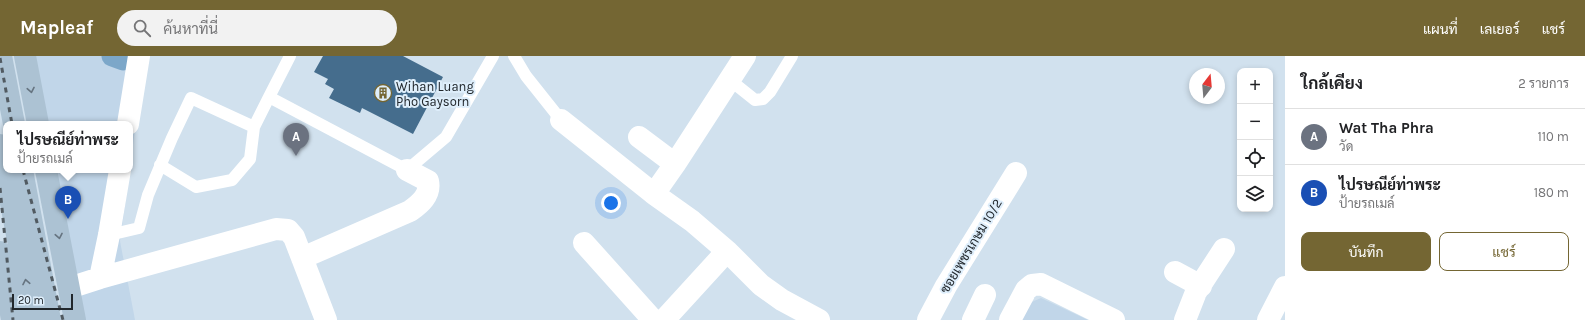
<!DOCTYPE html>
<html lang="th">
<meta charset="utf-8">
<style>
body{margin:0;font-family:Karla,Sarabun,sans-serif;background:#f2f2f2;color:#202124}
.controls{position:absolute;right:12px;top:12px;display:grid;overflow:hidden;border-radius:8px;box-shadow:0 2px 6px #0003}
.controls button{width:36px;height:36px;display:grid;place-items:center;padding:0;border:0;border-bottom:1px solid #e0e0e0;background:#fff;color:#202124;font:20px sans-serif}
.compass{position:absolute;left:1189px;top:12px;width:36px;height:36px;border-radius:50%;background:#fff;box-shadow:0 2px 6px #0003;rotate:16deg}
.scale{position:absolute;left:12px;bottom:10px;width:61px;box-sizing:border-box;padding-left:4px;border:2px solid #21272c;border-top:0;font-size:11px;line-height:14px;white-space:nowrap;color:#21272c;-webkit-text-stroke:3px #deeefb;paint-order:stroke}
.you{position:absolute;left:611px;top:147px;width:14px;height:14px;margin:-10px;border:3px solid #fff;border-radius:50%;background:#1a73e8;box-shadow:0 0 0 6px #1a73e833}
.badge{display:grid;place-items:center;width:26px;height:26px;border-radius:50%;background:#746633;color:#fff;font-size:13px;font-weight:700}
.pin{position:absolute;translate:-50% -33px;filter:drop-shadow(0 1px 2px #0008)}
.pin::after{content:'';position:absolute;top:21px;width:14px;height:12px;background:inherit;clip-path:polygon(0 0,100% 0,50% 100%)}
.popup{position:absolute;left:3px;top:65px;width:130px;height:52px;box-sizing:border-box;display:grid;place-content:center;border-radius:8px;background:#fff;filter:drop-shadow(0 1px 3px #0005);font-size:13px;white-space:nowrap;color:#757577}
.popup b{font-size:15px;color:#202124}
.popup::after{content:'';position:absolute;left:50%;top:100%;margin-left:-8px;border:8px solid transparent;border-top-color:#fff}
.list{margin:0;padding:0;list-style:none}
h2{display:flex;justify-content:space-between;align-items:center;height:52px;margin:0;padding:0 16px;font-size:17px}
h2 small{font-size:13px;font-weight:400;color:#757577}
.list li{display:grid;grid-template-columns:26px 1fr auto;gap:12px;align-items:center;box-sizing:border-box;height:56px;padding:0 16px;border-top:1px solid #e0e0e0}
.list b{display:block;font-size:15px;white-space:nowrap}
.list p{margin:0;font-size:13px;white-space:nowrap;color:#757577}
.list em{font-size:13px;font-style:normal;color:#757577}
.actions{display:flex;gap:8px;padding:12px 16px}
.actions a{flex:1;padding:9px 0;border:1px solid #746633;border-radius:8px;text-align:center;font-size:14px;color:#746633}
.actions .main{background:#746633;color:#fff}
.icon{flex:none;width:22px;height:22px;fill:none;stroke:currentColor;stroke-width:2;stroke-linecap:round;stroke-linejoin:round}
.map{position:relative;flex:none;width:1285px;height:264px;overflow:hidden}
header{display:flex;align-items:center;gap:24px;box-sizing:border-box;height:56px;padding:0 20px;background:#746633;color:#fff}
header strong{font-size:19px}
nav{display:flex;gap:22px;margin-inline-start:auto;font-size:14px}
.search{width:280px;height:36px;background:#f2f2f2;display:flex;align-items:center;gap:10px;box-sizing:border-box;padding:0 14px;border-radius:22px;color:#757577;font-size:15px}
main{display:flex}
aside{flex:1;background:#fff}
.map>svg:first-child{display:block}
</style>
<header>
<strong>Mapleaf</strong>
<div class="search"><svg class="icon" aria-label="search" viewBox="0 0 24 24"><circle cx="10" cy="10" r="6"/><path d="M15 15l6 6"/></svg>ค้นหาที่นี่</div>
<nav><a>แผนที่</a><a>เลเยอร์</a><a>แชร์</a></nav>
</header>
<main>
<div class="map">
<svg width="1285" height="264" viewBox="0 0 1285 264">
<rect width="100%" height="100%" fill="#d1e1ee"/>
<path fill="#c1d6e9" d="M33,0H115L143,14L130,111V68H46Z
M54,114H130L120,185L135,264H82Z
M1041,242L1088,264H1020L1027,248Z"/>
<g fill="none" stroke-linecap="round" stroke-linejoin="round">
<path stroke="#7ca7c9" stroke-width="21" d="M112,0L123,4"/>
</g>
<path fill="#456d8d" d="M323,0H403L443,21L413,78L362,52L360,57L329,42L334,33L325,28L328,23L314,16Z"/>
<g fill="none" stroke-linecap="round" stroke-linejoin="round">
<path stroke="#fff" stroke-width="12" d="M514,0L526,20L561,64
M730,24L755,44L763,43L770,36L792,0
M269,41L290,0
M160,109L196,131L232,124L250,103L254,71
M109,179L139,172L148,139L172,82L191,42L254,71L269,41L407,114L446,81L493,0"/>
<path stroke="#fff" stroke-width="22" d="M561,64L654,138L692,165L727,195L761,229L782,244L819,264
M128,68L139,0
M639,81L675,108
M654,138L675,108L745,0
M584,187L653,264
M302,202L410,155C420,148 431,139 428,125L407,114
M1175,216L1201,230
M100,222L109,179L120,114
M69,232L100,222L276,173L288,174L294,181L326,264
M664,264L727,195
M928,264L946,230L1016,117
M973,264L985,239
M1010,264L1026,234L1032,229L1041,228L1114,264
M1185,264L1196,236L1224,193
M1268,264L1285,231"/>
<path stroke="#acc2d3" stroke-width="22" d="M1,0L14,68
M25,0L38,68
M0,89L33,264
M22,114L50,264
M46,114L75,264
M0,196L12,264"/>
<path stroke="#515a61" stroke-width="3" stroke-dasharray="5 5" stroke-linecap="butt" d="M0,2L12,68
M23,114L63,264
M0,132L13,264"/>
</g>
<defs><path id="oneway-chevron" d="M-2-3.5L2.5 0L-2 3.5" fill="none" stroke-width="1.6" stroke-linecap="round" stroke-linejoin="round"/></defs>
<g stroke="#667480">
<use href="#oneway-chevron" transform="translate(31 34) rotate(79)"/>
<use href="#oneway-chevron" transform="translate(59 180) rotate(79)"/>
<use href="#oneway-chevron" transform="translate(26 226) rotate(-101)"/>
</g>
<defs>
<g id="building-ring" transform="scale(0.9)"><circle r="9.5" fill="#deeefb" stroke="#746633" stroke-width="1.5"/><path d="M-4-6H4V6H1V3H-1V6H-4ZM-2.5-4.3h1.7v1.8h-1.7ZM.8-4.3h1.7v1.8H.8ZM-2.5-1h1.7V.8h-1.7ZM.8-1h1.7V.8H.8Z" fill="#746633"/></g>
</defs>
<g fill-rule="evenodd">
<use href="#building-ring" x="383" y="37"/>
</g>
<g text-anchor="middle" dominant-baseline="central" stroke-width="4" stroke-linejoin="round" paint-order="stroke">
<g font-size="13" fill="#21272c" stroke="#deeefb" text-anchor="start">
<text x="396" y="30">Wihan Luang<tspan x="396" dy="15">Pho Gaysorn</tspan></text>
</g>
<g font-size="13" fill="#21272c" stroke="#deeefb">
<text transform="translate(971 190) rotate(-59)">ซอยเพชรเกษม 10/2</text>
</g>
</g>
</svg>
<div class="controls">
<button>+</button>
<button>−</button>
<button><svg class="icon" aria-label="locate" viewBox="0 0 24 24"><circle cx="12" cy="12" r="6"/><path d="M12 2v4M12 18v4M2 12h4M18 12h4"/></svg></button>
<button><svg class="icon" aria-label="layers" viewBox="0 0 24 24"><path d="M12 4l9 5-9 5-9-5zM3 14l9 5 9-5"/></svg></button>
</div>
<svg class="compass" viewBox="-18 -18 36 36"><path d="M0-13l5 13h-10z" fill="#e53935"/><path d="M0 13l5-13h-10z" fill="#757577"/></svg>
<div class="scale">20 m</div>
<div class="you"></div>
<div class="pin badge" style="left:296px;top:100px;background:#6b7280">A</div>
<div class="pin badge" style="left:68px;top:163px;background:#1a4fb4">B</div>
<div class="popup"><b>ไปรษณีย์ท่าพระ</b>ป้ายรถเมล์</div>
</div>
<aside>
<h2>ใกล้เคียง<small>2 รายการ</small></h2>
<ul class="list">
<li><span class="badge" style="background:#6b7280">A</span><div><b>Wat Tha Phra</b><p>วัด</p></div><em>110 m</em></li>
<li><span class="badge" style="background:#1a4fb4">B</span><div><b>ไปรษณีย์ท่าพระ</b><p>ป้ายรถเมล์</p></div><em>180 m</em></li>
</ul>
<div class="actions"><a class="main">บันทึก</a><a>แชร์</a></div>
</aside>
</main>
